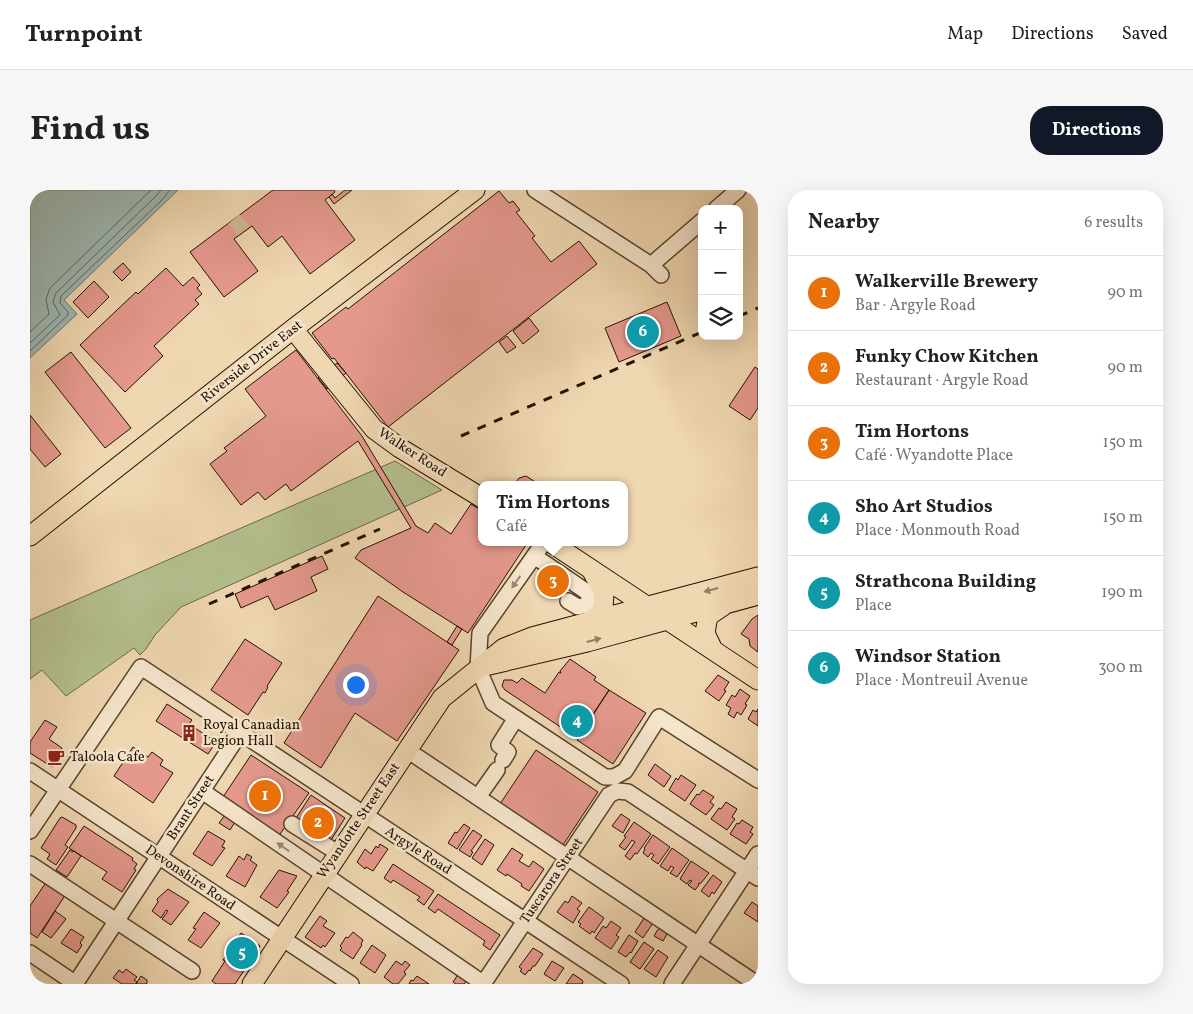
<!DOCTYPE html>
<meta charset="utf-8">
<style>
body{margin:0;font-family:Vollkorn,serif;background:#f6f6f6;color:#222}
.controls{position:absolute;right:15px;top:15px;display:grid;overflow:hidden;border-radius:10px;box-shadow:0 5px 20px #0002}
.controls button{width:45px;height:45px;display:grid;place-items:center;padding:0;border:0;border-bottom:1px solid #e0e0e0;background:#fff;color:#222;font:25px sans-serif}
.you{position:absolute;left:325px;top:494px;width:18px;height:18px;margin:-12px;border:4px solid #fff;border-radius:50%;background:#1a73e8;box-shadow:0 0 0 8px #1a73e833}
.badge{display:grid;place-items:center;width:32px;height:32px;border-radius:50%;background:#111827;color:#fff;font-size:16px;font-weight:700}
.pin{position:absolute;translate:-50% -50%;border:2px solid #fff;box-shadow:0 1px 5px #0006}
.popup{position:absolute;left:448px;top:291px;width:150px;height:65px;box-sizing:border-box;display:grid;place-content:center;border-radius:10px;background:#fff;filter:drop-shadow(0 1px 4px #0005);font-size:16px;white-space:nowrap;color:#767676}
.popup b{font-size:19px;color:#222}
.popup::after{content:'';position:absolute;left:50%;top:100%;margin-left:-10px;border:10px solid transparent;border-top-color:#fff}
.list{margin:0;padding:0;list-style:none}
h2{display:flex;justify-content:space-between;align-items:center;height:65px;margin:0;padding:0 20px;font-size:21px}
h2 small{font-size:16px;font-weight:400;color:#767676}
.list li{display:grid;grid-template-columns:32px 1fr auto;gap:15px;align-items:center;box-sizing:border-box;height:75px;padding:0 20px;border-top:1px solid #e0e0e0}
.list b{display:block;font-size:19px;white-space:nowrap}
.list p{margin:0;font-size:16px;white-space:nowrap;color:#767676}
.list em{font-size:16px;font-style:normal;color:#767676}
.icon{flex:none;width:28px;height:28px;fill:none;stroke:currentColor;stroke-width:2;stroke-linecap:round;stroke-linejoin:round}
.map{position:relative;flex:none;width:728px;height:794px;overflow:hidden;border-radius:20px}
header{display:flex;align-items:center;gap:30px;box-sizing:border-box;height:70px;padding:0 25px;background:#fff;border-bottom:1px solid #e0e0e0}
header strong{font-size:24px}
nav{display:flex;gap:28px;margin-inline-start:auto;font-size:18px}
.intro{display:flex;align-items:center;justify-content:space-between;box-sizing:border-box;height:120px;padding:0 30px}
h1{margin:0;font-size:35px}
.button{padding:12px 22px;border-radius:20px;background:#111827;color:#fff;font-size:18px;font-weight:700}
main{display:flex;gap:30px;padding:0 30px}
aside{flex:1;background:#fff;border-radius:20px;box-shadow:0 5px 20px #0002}
.map>svg:first-child{display:block}
</style>
<header>
<strong>Turnpoint</strong>
<nav><a>Map</a><a>Directions</a><a>Saved</a></nav>
</header>
<div class="intro"><h1>Find us</h1><a class="button">Directions</a></div>
<main>
<div class="map">
<svg width="728" height="794" viewBox="0 0 728 794">
<rect width="100%" height="100%" fill="#efd7b1"/>
<filter id="stains"><feTurbulence type="fractalNoise" baseFrequency=".004" numOctaves="4"/><feColorMatrix values="0 0 0 0 .2 0 0 0 0 .09 0 0 0 0 .02 0 0 0 .5 -.17"/></filter>
<radialGradient id="worn" r=".72"><stop offset=".6" stop-color="#630" stop-opacity="0"/><stop offset="1" stop-color="#630" stop-opacity=".3"/></radialGradient>
<path fill="#b4bf8f" stroke="#6c6848" d="M365,271L412,300L151,417L125,445L116,459L110,465L104,458L36,506L12,480L0,489V430Z"/>
<path fill="#9cb8b4" stroke="#6c766c" d="M0,0H148L34,110L47,124L0,168Z"/>
<g fill="none" stroke-linecap="round" stroke-linejoin="round">
<path stroke="#60655a" stroke-width="1" d="M0,142L19,124L16,109L20,98L121,0
M0,153L30,125L23,112L26,103L126,6L131,0
M0,161L38,125V122L30,113L31,106L132,10L140,0"/>
</g>
<path fill="#e5998e" stroke="#251200" d="M243,0H304L305,2L295,10L325,50L280,84L252,46L238,57L222,36L204,49L228,81L194,107L160,62Z
M315,0H322L304,14L299,7L302,4L305,8Z
M469,1L479,13L483,11L490,20L486,22L505,46L502,48L521,72L549,51L567,74L358,237L304,168L302,169L282,143L316,117L318,119Z
M93,73L101,82L92,91L83,82Z
M136,78L153,96L163,87L170,95L167,98L172,104L165,110L169,114L124,156L133,166L95,202L50,155L106,102L108,104Z
M64,91L79,107L58,128L43,112Z
M637,112L651,146L589,172L575,138Z
M499,128L509,141L493,154L483,141Z
M477,146L486,157L477,163L469,152Z
M266,160L332,246L386,336L398,343L405,333L421,344L441,314L452,321V352H498L438,443L373,402L325,368L331,360L381,338L328,251L261,301L256,294L235,310L228,302L211,315L180,274L197,261L194,258L236,226L215,199Z
M41,162L101,238L75,258L15,182Z
M307,173L316,183L297,199L288,188Z
M725,177L728,179V218L720,230L699,216Z
M0,225L31,264L15,277L0,259Z
M496,286L510,295H484L489,288Z
M292,366L298,379L281,387L287,401L245,420L238,406L211,418L205,404Z
M520,378L534,392L526,405L518,400L517,402L508,396Z
M348,406L429,460L367,551L325,523L291,578L254,553Z
M728,425V462L720,456L719,449L711,444L722,429Z
M427,436L432,439L422,455L417,452Z
M215,449L252,473L237,496L238,497L235,503L233,502L218,525L181,500Z
M540,469L566,487L564,490L579,500L563,524L547,514L532,538L475,500L472,496L474,490H482L487,493L492,488L515,503L529,482L531,483L530,481Z
M688,485L699,492L694,500L696,501L689,511L675,501Z
M710,499L720,506L715,514L717,515L711,525L707,522L704,528L698,524L701,518L696,515L702,505L705,507Z
M579,500L616,523L583,574L547,550Z
M137,514L162,530L159,534L186,552L178,564L126,531Z
M547,514L563,524L548,548L532,538Z
M728,519V536L718,529L723,520L726,522Z
M15,530L27,537L19,549L32,558L29,563L30,564L22,577L0,563V552Z
M103,557L118,567L122,562L133,570L130,575L143,583L123,613L84,586Z
M506,560L568,602L531,658L468,617Z
M221,565L279,603L248,647L191,610Z
M625,574L641,586L634,597L618,585Z
M651,585L666,595L655,611L639,600L646,588L648,590Z
M673,600L684,607L680,612L684,615L676,625L660,614L667,604L669,605Z
M281,605L315,628L301,650L266,628Z
M696,612L707,619L702,627L705,629L697,640L681,629L689,618L691,619Z
M591,624L600,630L593,643L582,636Z
M195,625L205,632L200,640L189,633Z
M32,627L46,635V638L35,655L38,657L26,675L17,669L20,664L11,658L30,628Z
M712,630L723,637L720,642L723,644L716,654L700,644L707,633L709,634Z
M604,632L621,644L607,664L605,663L600,670L595,666L605,652L602,650L595,660L589,656L596,647L594,646Z
M434,634L440,638L427,659L418,653L425,642L427,643Z
M54,636L103,668L102,670L107,674L104,679L106,680L92,702L72,689L77,682L39,658Z
M443,640L452,646L441,661L443,662L440,667L429,660Z
M178,641L195,651L192,657L195,658L182,676L163,664Z
M623,645L640,657L628,674L621,669L624,665L621,663L618,667L613,663L615,659L614,658Z
M455,649L464,655L452,675L442,668Z
M350,654L358,659L343,681L336,677L335,679L327,672L335,659L341,664L346,656L348,658Z
M482,658L493,665L489,671L499,677L503,671L514,679L499,701L491,696L492,694L477,684L476,686L467,680Z
M642,658L659,670L647,687L640,683L644,678L641,676L638,681L630,676Z
M40,660L43,662L44,661L51,666L37,687L26,680Z
M217,664L222,667L220,670L227,675L215,697L196,686L209,666L214,670Z
M661,671L679,683L671,693L668,694L669,695L665,700L658,695L662,691L660,690L657,694L650,689Z
M363,674L404,701L394,715L387,710L390,707L363,690L361,693L354,688Z
M249,680L267,686L257,701L259,702L247,718L230,707Z
M683,685L692,692L684,704L682,702L679,707L671,701Z
M19,688L38,701L7,748L0,743V716Z
M138,699L159,712L141,735L132,729L138,721L136,720L131,728L122,721L128,712L127,709Z
M408,704L470,745L460,760L453,755L455,751L408,719L405,723L398,718Z
M542,706L552,713L547,719L550,721L543,733L527,722L535,711L538,713Z
M722,712L728,716V732L714,723Z
M559,717L574,728L564,743L562,741L560,744L549,736L551,734L548,732Z
M25,721L36,729L21,748L12,742Z
M174,722L190,733L171,758L158,750L166,739L163,738Z
M290,726L297,731L293,736L305,743L295,757L293,755L291,758L275,747Z
M614,728L623,733L613,748L605,742Z
M581,731L591,738L586,745L589,747L581,759L565,748L573,736L576,738Z
M630,736L638,742L633,751L624,746Z
M41,739L54,747L50,753L52,755L47,763L31,753Z
M323,742L333,750L331,754L332,755L323,769L310,760L312,758L310,756L316,747L318,748Z
M211,743L230,756L205,794H186L182,791L195,771L193,770Z
M599,745L608,751L601,763L600,762L596,767L588,762Z
M614,752L624,759L610,779L600,772Z
M342,755L356,765L345,783L330,773Z
M503,758L513,764L505,776H503L500,781L499,780L495,785L490,781L492,779L489,777Z
M628,760L638,767L626,787L614,779Z
M366,771L372,775L375,771L380,775L374,782L376,784L368,794H363L354,787Z
M522,771L534,778L525,791L514,784Z
M96,779L107,787L104,790L107,792L106,794H92L83,788L89,780L93,783Z
M429,783L438,789L434,794H426L423,792Z
M543,784L552,790L553,792L552,794H536Z
M111,786L117,790V793L116,794H106Z
M387,786L399,794H379L381,790L383,791Z"/>
<g fill="none" stroke-linecap="round" stroke-linejoin="round">
<path stroke="#d1b996" stroke-width="15" stroke-dasharray="15 8" stroke-linecap="butt" d="M204,29L214,41"/>
<g stroke="#58432c" stroke-width="18">
<path id="minor" d="M505,0L621,75L631,85
M686,19L708,0
M621,75L672,31
M514,352L450,443L448,478L463,513L575,587H584L595,581L629,527L728,590
M504,366L557,402L560,409L558,415L548,417L538,411
M377,560L727,794
M473,570L478,562L469,555L486,528
M0,581L321,794
M172,601L454,794
M448,607L467,580
M262,634L308,663
M0,641L111,477L591,794
M0,674L162,781
M0,763L46,794
M45,794L210,543
M453,794L579,605L587,601L598,602L728,688
M642,794L728,664"/>
</g>
<g stroke="#251200" stroke-width="21">
<path id="major" d="M263,139L344,239L370,258L452,308
M0,346L263,139L445,0
M520,352L728,490
M560,432L573,420L574,403L563,383
M683,460L675,443L678,426L693,416
M455,476L557,452L728,405
M222,794L412,508L474,458L502,447L728,387"/>
</g>
<use href="#minor" stroke="#f5e5cc" stroke-width="15"/>
<use href="#major" stroke="#efd7b1" stroke-width="19"/>
<path stroke="#251200" stroke-width="3" stroke-dasharray="9 9" stroke-linecap="butt" d="M709,126L728,118
M431,246L672,142
M179,414L350,339"/>
</g>
<defs><path id="oneway-solid" d="M-6-.8H1V-3.2L6.5 0L1 3.2V.8H-6Z" transform="scale(1.25)"/></defs>
<g fill="#978670">
<use href="#oneway-solid" transform="translate(486 392) rotate(125)"/>
<use href="#oneway-solid" transform="translate(253 657) rotate(-145)"/>
</g>
<g fill="#947e61">
<use href="#oneway-solid" transform="translate(681 400) rotate(165)"/>
<use href="#oneway-solid" transform="translate(564 450) rotate(-15)"/>
</g>
<defs>
<g id="building-bare" transform="scale(1.35)"><path d="M-4-6H4V6H1V3H-1V6H-4ZM-2.5-4.3h1.7v1.8h-1.7ZM.8-4.3h1.7v1.8H.8ZM-2.5-1h1.7V.8h-1.7ZM.8-1h1.7V.8H.8Z" fill="#8f2418" stroke="#f5e5cc" stroke-width="2.5" paint-order="stroke"/></g>
<g id="cafe-bare" transform="scale(1.35)"><path d="M-5.5-4.5H6V0H3Q3 3.5 0 3.5H-2.5Q-5.5 3.5-5.5 0ZM3-3.2v2h1.7v-2ZM-6 4.5H4V6H-6Z" fill="#8f2418" stroke="#f5e5cc" stroke-width="2.5" paint-order="stroke"/></g>
</defs>
<g fill-rule="evenodd">
<use href="#building-bare" x="159" y="543"/>
<use href="#cafe-bare" x="26" y="567"/>
</g>
<g text-anchor="middle" dominant-baseline="central" stroke-width="5" stroke-linejoin="round" paint-order="stroke">
<g font-size="14" fill="#251200" stroke="#f5e5cc">
<text transform="translate(222 172) rotate(-38)">Riverside Drive East</text>
<text transform="translate(382 263) rotate(33)">Walker Road</text>
<text transform="translate(161 618) rotate(-57)">Brant Street</text>
<text transform="translate(329 631) rotate(-56)">Wyandotte Street East</text>
<text transform="translate(388 661) rotate(33)">Argyle Road</text>
<text transform="translate(160 688) rotate(34)">Devonshire Road</text>
<text transform="translate(522 691) rotate(-56)">Tuscarora Street</text>
</g>
<g font-size="14" fill="#251200" stroke="#f5e5cc" text-anchor="start">
<text x="173" y="535">Royal Canadian<tspan x="173" dy="16">Legion Hall</tspan></text>
<text x="40" y="567">Taloola Cafe</text>
</g>
</g>
<rect width="100%" height="100%" filter="url(#stains)"/>
<rect width="100%" height="100%" fill="url(#worn)"/>
</svg>
<div class="controls">
<button>+</button>
<button>−</button>
<button><svg class="icon" aria-label="layers" viewBox="0 0 24 24"><path d="M12 4l9 5-9 5-9-5zM3 14l9 5 9-5"/></svg></button>
</div>
<div class="you"></div>
<div class="pin badge" style="left:235px;top:606px;background:#e8710a">1</div>
<div class="pin badge" style="left:288px;top:633px;background:#e8710a">2</div>
<div class="pin badge" style="left:523px;top:391px;background:#e8710a">3</div>
<div class="popup"><b>Tim Hortons</b>Café</div>
<div class="pin badge" style="left:547px;top:531px;background:#0f9aa8">4</div>
<div class="pin badge" style="left:212px;top:763px;background:#0f9aa8">5</div>
<div class="pin badge" style="left:613px;top:142px;background:#0f9aa8">6</div>
</div>
<aside>
<h2>Nearby<small>6 results</small></h2>
<ul class="list">
<li><span class="badge" style="background:#e8710a">1</span><div><b>Walkerville Brewery</b><p>Bar · Argyle Road</p></div><em>90 m</em></li>
<li><span class="badge" style="background:#e8710a">2</span><div><b>Funky Chow Kitchen</b><p>Restaurant · Argyle Road</p></div><em>90 m</em></li>
<li><span class="badge" style="background:#e8710a">3</span><div><b>Tim Hortons</b><p>Café · Wyandotte Place</p></div><em>150 m</em></li>
<li><span class="badge" style="background:#0f9aa8">4</span><div><b>Sho Art Studios</b><p>Place · Monmouth Road</p></div><em>150 m</em></li>
<li><span class="badge" style="background:#0f9aa8">5</span><div><b>Strathcona Building</b><p>Place</p></div><em>190 m</em></li>
<li><span class="badge" style="background:#0f9aa8">6</span><div><b>Windsor Station</b><p>Place · Montreuil Avenue</p></div><em>300 m</em></li>
</ul>
</aside>
</main>
